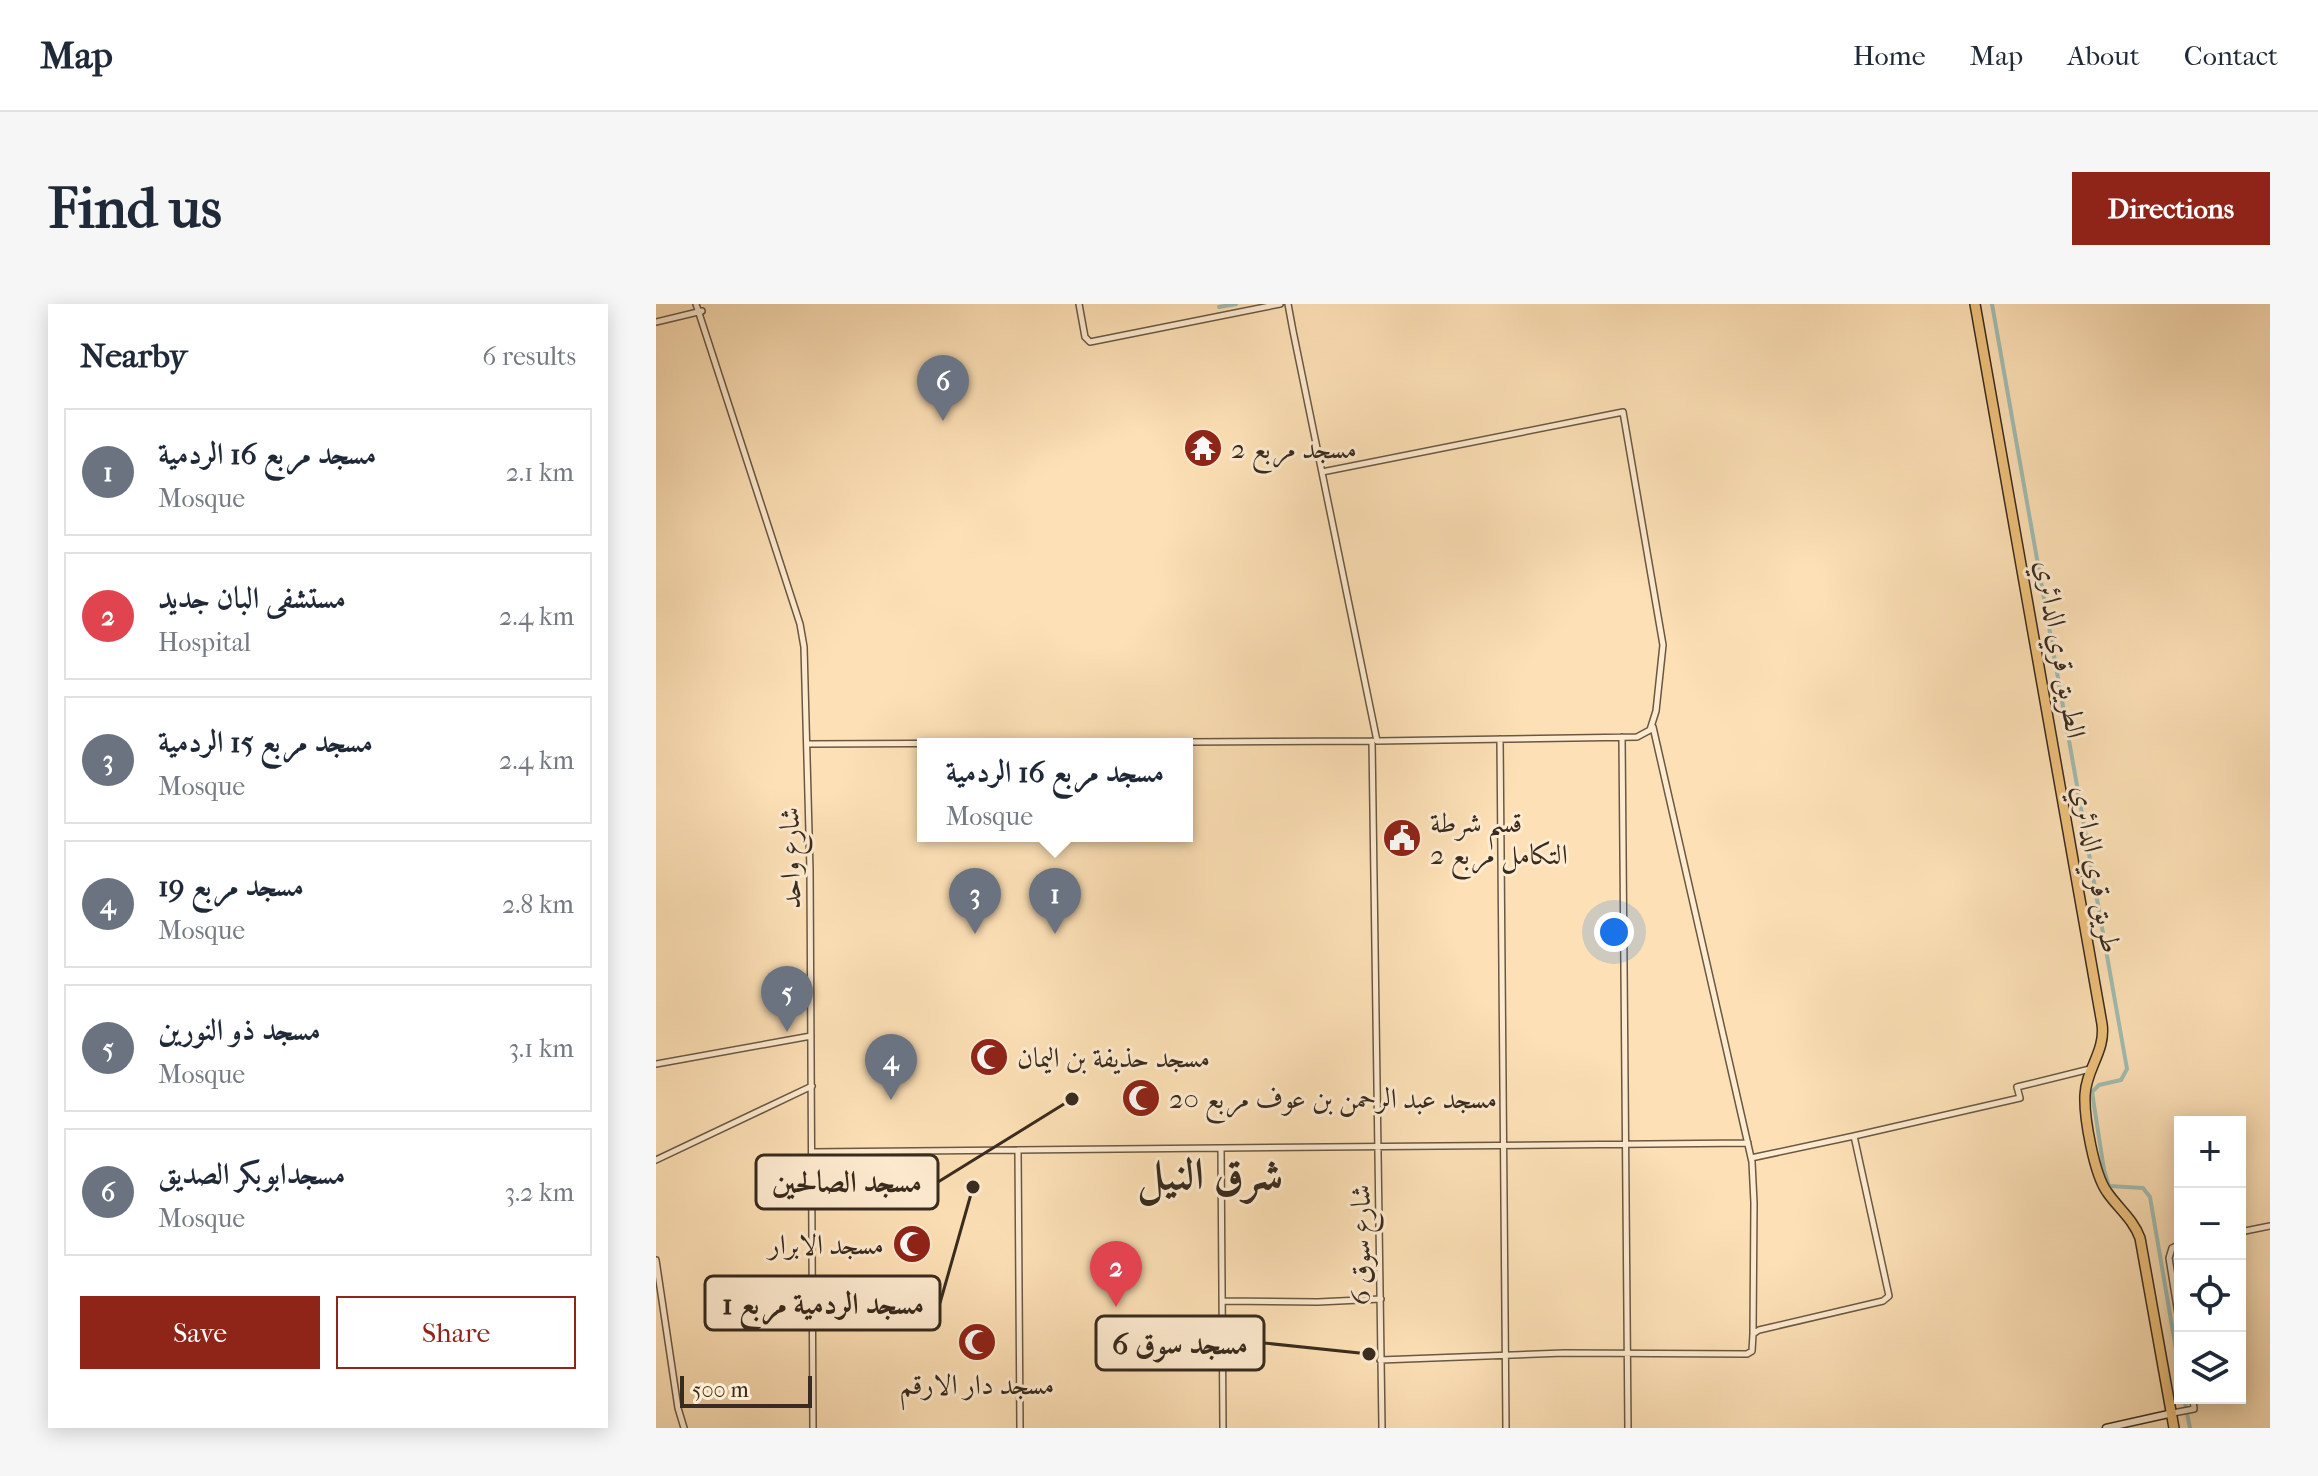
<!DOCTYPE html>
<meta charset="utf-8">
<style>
body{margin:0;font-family:"IM FELL French Canon",Amiri,serif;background:#f6f6f7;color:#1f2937}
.controls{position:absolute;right:24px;bottom:24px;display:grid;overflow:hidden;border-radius:0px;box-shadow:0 4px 20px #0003}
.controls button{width:72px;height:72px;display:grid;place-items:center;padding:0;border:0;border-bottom:2px solid #e0e1e3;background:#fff;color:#1f2937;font:40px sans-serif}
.scale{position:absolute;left:24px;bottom:20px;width:132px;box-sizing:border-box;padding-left:8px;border:4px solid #382b1f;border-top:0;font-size:22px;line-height:28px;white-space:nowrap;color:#382b1f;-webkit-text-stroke:6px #feebd0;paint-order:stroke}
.you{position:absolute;left:958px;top:628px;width:28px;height:28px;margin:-20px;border:6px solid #fff;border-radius:50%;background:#1a73e8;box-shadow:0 0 0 12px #1a73e833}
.badge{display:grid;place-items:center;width:52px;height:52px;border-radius:50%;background:#8f2418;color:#fff;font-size:26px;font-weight:700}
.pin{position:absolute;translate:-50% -66px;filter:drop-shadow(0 2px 4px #0008)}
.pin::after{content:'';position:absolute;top:42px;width:28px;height:24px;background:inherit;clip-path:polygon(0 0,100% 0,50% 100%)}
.popup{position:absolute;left:261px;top:434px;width:276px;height:104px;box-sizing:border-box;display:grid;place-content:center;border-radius:0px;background:#fff;filter:drop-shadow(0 2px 6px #0005);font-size:26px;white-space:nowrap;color:#747a83}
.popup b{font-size:30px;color:#1f2937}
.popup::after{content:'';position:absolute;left:50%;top:100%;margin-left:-16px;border:16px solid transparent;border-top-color:#fff}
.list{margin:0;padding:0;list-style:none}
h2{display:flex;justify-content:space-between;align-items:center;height:104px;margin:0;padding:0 32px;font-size:34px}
h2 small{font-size:26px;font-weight:400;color:#747a83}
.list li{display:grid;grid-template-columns:52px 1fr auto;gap:24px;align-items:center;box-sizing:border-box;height:128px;margin:0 16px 16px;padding:0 16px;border:2px solid #e0e1e3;border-radius:0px}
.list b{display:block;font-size:30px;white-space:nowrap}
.list p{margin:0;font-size:26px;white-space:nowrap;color:#747a83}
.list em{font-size:26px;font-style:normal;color:#747a83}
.actions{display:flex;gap:16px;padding:24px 32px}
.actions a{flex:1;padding:18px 0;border:2px solid #8f2418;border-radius:0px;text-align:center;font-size:28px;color:#8f2418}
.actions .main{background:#8f2418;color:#fff}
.icon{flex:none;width:44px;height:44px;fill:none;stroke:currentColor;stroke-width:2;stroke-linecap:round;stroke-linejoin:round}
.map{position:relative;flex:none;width:1614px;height:1124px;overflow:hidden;border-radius:0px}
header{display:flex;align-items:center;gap:48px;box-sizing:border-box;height:112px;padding:0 40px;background:#fff;border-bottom:2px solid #e0e1e3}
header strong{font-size:38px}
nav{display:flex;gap:44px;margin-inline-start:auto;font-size:28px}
.intro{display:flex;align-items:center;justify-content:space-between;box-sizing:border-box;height:192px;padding:0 48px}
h1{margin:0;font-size:56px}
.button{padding:20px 36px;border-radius:0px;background:#8f2418;color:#fff;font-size:28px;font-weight:700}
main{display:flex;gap:48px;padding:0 48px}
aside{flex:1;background:#fff;border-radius:0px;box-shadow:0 4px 20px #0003}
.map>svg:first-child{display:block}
</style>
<header>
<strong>Map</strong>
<nav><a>Home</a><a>Map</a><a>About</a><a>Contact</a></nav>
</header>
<div class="intro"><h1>Find us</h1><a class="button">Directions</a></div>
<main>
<aside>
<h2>Nearby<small>6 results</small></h2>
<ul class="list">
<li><span class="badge" style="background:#6b7280">1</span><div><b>مسجد مربع 16 الردمية</b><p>Mosque</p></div><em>2.1 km</em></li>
<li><span class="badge" style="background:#e0444e">2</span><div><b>مستشفى البان جديد</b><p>Hospital</p></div><em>2.4 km</em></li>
<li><span class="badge" style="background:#6b7280">3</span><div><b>مسجد مربع 15 الردمية</b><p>Mosque</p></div><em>2.4 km</em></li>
<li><span class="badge" style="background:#6b7280">4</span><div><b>مسجد مربع 19</b><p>Mosque</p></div><em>2.8 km</em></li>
<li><span class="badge" style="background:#6b7280">5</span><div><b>مسجد ذو النورين</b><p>Mosque</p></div><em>3.1 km</em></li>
<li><span class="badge" style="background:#6b7280">6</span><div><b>مسجدابوبكر الصديق</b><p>Mosque</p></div><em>3.2 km</em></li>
</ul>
<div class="actions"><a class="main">Save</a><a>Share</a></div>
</aside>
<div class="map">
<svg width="1614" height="1124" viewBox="0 0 1614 1124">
<rect width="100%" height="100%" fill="#fde0b6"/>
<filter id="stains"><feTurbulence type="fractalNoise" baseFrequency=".0025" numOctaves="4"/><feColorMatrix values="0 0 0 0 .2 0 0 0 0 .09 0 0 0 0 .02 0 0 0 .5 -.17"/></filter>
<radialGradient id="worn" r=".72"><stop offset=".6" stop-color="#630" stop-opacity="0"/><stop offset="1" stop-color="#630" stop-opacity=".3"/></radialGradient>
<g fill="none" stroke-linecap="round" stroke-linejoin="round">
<path stroke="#a0bcb2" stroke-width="4" d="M1336,0L1471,765L1465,776L1443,781L1436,788L1448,866L1453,882L1487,884L1494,893L1524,1069
M563,3L580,0
M1528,1094L1534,1124"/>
<g stroke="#695845" stroke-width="8">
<path id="tertiary" d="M40,0L144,320L148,343L154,566L157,1124
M423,0L429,33L434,38L624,0
M632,0L637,27L721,437L981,433L994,426L1000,407L1007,341L967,108L666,168
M0,18L46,7
M997,423L1096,858L1098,899L1097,1029
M966,433L972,1124
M844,435L850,1124
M716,437L726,1124
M152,440L716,437
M0,760L155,732
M565,844L567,1124
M362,847L364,1124
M156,848L1092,839
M1095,854L1198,832
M0,856L156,782
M1584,928L1614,922
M1524,940L1516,944L1513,954L1524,1022
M0,956L22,1104L28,1124
M566,997L662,998L725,995
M724,1056L908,1049L1091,1050L1096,1047L1097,1030L1103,1026L1227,997L1233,992L1198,832L1364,794L1361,783L1434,765
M1517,1109L1538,1105L1537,1094"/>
</g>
<g stroke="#382b1f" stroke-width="9">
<path id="secondary" d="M1450,1124L1517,1109"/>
</g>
<g stroke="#382b1f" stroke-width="12">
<path id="trunk" d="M1319,0L1446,720C1450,747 1430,765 1429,791C1428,814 1438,870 1451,888C1462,904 1477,915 1484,934L1518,1124"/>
</g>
<use href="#tertiary" stroke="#feebd0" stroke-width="5"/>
<use href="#secondary" stroke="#feebd0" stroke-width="6"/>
<use href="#trunk" stroke="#eec07b" stroke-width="9"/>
</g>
<defs>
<g id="temple-disc" transform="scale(2)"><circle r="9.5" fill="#8f2418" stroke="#feebd0"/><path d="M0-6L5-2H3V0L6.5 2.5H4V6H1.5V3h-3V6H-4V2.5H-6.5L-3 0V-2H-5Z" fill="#fff"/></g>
<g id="civic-disc" transform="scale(2)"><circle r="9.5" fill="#8f2418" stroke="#feebd0"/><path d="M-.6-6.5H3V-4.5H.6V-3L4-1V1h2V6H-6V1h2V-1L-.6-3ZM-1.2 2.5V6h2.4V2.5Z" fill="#fff"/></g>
<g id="mosque-disc" transform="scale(2)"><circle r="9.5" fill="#8f2418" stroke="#feebd0"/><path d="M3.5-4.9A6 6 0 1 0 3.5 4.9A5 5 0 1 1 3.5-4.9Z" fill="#fff"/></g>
</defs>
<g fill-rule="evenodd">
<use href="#temple-disc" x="547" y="144"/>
<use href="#civic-disc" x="746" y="534"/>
<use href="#mosque-disc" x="333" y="753"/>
<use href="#mosque-disc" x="485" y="794"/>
<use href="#mosque-disc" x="256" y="940"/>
<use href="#mosque-disc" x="321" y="1038"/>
</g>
<g text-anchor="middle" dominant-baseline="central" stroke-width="6" stroke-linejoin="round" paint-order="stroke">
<g font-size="28" fill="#382b1f" stroke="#feebd0" text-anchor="start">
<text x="575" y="144">مسجد مربع 2</text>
<text x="774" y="518">قسم شرطة<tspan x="774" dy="32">التكامل مربع 2</tspan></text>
<text x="361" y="753">مسجد حذيفة بن اليمان</text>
<text x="513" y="794">مسجد عبد الرحمن بن عوف مربع 20</text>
<text x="228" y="940" text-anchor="end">مسجد الابرار</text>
<text x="321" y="1080" text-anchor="middle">مسجد دار الارقم</text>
</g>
<g font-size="28" fill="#382b1f" stroke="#feebd0">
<text transform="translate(1405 345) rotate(80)">الطريق قري الدائري</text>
<text transform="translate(134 554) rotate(-91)">شارع واحد</text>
<text transform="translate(1441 565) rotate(80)">طريق قري الدائري</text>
<text transform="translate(704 941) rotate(-90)">شارع سوق 6</text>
</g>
<g font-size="44" font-weight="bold" fill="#382b1f" stroke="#feebd0">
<text x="554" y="870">شرق النيل</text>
</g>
</g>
<path fill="none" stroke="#382b1f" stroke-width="3" d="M416 795L282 878M317 883L284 999M713 1050L608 1039"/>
<g fill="#382b1f" stroke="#feebd0" stroke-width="3">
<circle cx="416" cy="795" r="8"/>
<circle cx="317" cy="883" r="8"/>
<circle cx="713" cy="1050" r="8"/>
</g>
<g fill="#feebd0" stroke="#382b1f" stroke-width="3">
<rect x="100" y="851" width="182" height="54" rx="8"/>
<rect x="49" y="972" width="235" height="54" rx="8"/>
<rect x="440" y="1012" width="168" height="54" rx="8"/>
</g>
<g font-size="30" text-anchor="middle" font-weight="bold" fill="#382b1f">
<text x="191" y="888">مسجد الصالحين</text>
<text x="167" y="1010">مسجد الردمية مربع 1</text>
<text x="524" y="1050">مسجد سوق 6</text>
</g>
<rect width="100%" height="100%" filter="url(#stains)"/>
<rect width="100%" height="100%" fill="url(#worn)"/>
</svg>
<div class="controls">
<button>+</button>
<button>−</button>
<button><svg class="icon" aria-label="locate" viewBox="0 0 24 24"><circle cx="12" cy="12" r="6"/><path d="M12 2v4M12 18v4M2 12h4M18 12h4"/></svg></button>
<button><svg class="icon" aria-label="layers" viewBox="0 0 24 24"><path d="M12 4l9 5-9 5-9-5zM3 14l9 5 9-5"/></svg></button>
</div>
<div class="scale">500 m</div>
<div class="you"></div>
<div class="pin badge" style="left:399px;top:630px;background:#6b7280">1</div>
<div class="popup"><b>مسجد مربع 16 الردمية</b>Mosque</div>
<div class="pin badge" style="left:460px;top:1003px;background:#e0444e">2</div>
<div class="pin badge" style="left:319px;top:630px;background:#6b7280">3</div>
<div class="pin badge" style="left:235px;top:796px;background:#6b7280">4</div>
<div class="pin badge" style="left:131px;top:728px;background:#6b7280">5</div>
<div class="pin badge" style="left:287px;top:117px;background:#6b7280">6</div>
</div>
</main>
